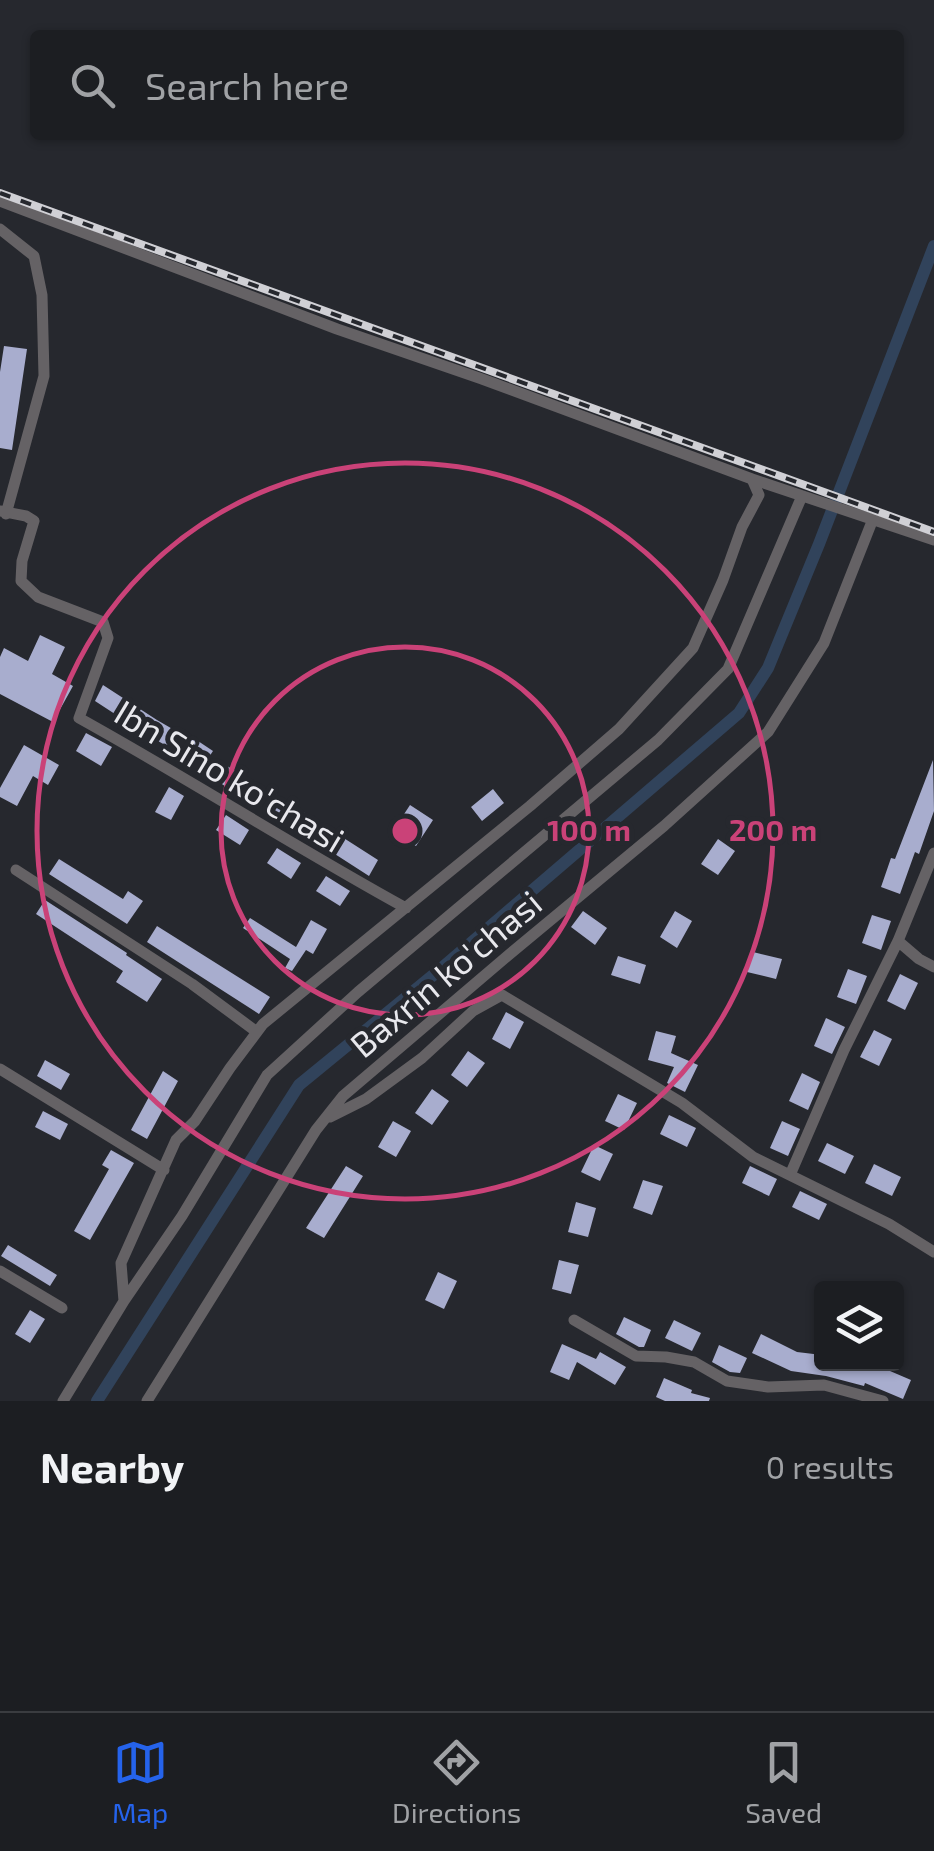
<!DOCTYPE html>
<style>
body{margin:0;font-family:"Exo 2",sans-serif;background:#25272a;color:#f1f3f6}
.controls{position:absolute;right:30px;bottom:30px;display:grid;overflow:hidden;border-radius:10px;box-shadow:0 2px 8px #0004}
.controls button{width:90px;height:90px;display:grid;place-items:center;padding:0;border:0;border-bottom:2px solid #3a3c40;background:#1c1e22;color:#f1f3f6;font:50px sans-serif}
.list{margin:0;padding:0;list-style:none}
h2{display:flex;justify-content:space-between;align-items:center;height:130px;margin:0;padding:0 40px;font-size:42px}
h2 small{font-size:32px;font-weight:400;color:#a0a2a5}
.icon{flex:none;width:55px;height:55px;fill:none;stroke:currentColor;stroke-width:2;stroke-linecap:round;stroke-linejoin:round}
.map{position:relative;flex:none;width:934px;height:1401px;overflow:hidden}
.search{position:absolute;background:#1c1e22;box-shadow:0 2px 8px #0004;left:30px;right:30px;top:30px;height:110px;display:flex;align-items:center;gap:25px;box-sizing:border-box;padding:0 35px;border-radius:10px;color:#a0a2a5;font-size:38px}
.sheet{height:310px;background:#1c1e22}
nav{display:flex;justify-content:space-around;align-items:center;box-sizing:border-box;height:140px;border-top:2px solid #3a3c40;background:#1c1e22;font-size:28px;color:#a0a2a5}
nav a{display:grid;justify-items:center;gap:5px}
nav .on{color:#2563eb}
.map>svg:first-child{display:block}
</style>
<div class="map">
<svg width="934" height="1401" viewBox="0 0 934 1401">
<rect width="100%" height="100%" fill="#26282e"/>
<g fill="none" stroke-linecap="round" stroke-linejoin="round">
<path stroke="#31435b" stroke-width="12" d="M97,1401L299,1085L437,972L739,713L768,668L819,544L934,246"/>
</g>
<path fill="#a8adce" d="M4,346L27,349L12,450L0,448V372Z
M40,635L65,647L52,674L73,686L53,722L0,694V657L4,648L28,661Z
M103,685L157,720L188,738L189,735L213,751L203,766L173,747L172,749L144,733L95,701Z
M86,733L112,747L101,766L76,751Z
M24,745L59,765L48,785L33,776L17,806L0,797V788Z
M933,760L934,811L919,854L915,852L900,894L881,887L891,858L895,859Z
M227,766L251,780L241,796L217,781Z
M169,787L184,796L171,820L155,812Z
M493,789L504,803L482,821L471,807Z
M275,794L378,860L369,876L265,809Z
M410,805L433,820L416,846L393,831Z
M226,815L249,830L240,845L216,830Z
M718,839L735,851L718,875L701,864Z
M277,848L301,863L291,879L267,863Z
M59,859L123,899L128,891L143,901L127,924L49,874Z
M326,876L350,891L340,906L316,891Z
M45,900L127,953L126,955L162,979L147,1002L116,982L123,971L36,914Z
M583,911L607,928L595,945L571,927Z
M675,911L692,921L677,948L660,937Z
M872,915L891,921L881,950L862,943Z
M250,918L296,947L311,920L327,929L313,954L306,950L292,971L285,968L290,959L243,928Z
M157,926L270,997L259,1014L147,942Z
M753,952L782,959L776,979L747,972Z
M618,956L646,965L640,984L611,975Z
M848,969L867,976L856,1004L837,997Z
M900,974L918,983L905,1010L887,1001Z
M506,1012L524,1022L510,1049L492,1039Z
M826,1018L845,1027L832,1054L814,1046Z
M874,1030L892,1039L879,1066L860,1057Z
M656,1031L676,1036L671,1053L698,1065L685,1092L667,1083L674,1067L648,1060Z
M468,1051L485,1063L467,1087L451,1075Z
M45,1060L70,1074L61,1090L37,1076Z
M163,1071L178,1081L147,1139L131,1130Z
M802,1073L820,1082L808,1110L789,1101Z
M432,1089L449,1101L432,1125L415,1113Z
M618,1094L637,1103L624,1130L605,1121Z
M43,1111L68,1124L60,1140L35,1127Z
M669,1115L696,1128L687,1147L660,1134Z
M393,1121L411,1131L396,1157L378,1147Z
M782,1121L800,1129L788,1156L770,1148Z
M827,1143L854,1156L845,1174L818,1161Z
M594,1145L613,1154L600,1181L581,1172Z
M111,1150L134,1163L90,1240L74,1231L109,1169L102,1165Z
M874,1164L901,1177L892,1196L865,1183Z
M346,1166L363,1176L324,1238L306,1228Z
M750,1166L777,1179L769,1196L742,1183Z
M643,1180L663,1186L652,1215L633,1208Z
M800,1191L827,1204L819,1220L792,1207Z
M576,1202L596,1208L588,1237L568,1232Z
M8,1245L57,1275L50,1286L1,1256Z
M559,1260L579,1265L571,1294L552,1289Z
M438,1272L457,1281L444,1309L425,1300Z
M30,1310L45,1319L30,1343L15,1334Z
M624,1317L651,1330L644,1347H639L616,1334Z
M674,1320L701,1333L692,1351L665,1338Z
M761,1334L797,1352L822,1355V1364H859L883,1368L911,1380L903,1399L865,1383L864,1386L826,1376L791,1371L752,1353Z
M562,1344L596,1359L600,1352L626,1367L615,1385L577,1362L569,1380L550,1372Z
M719,1345L747,1358L740,1373L730,1372L712,1362Z
M664,1378L692,1390L691,1393L710,1398L709,1401H665L656,1397Z"/>
<g fill="none" stroke-linecap="round" stroke-linejoin="round">
<path stroke="#656265" stroke-width="11" d="M0,201L337,329L482,379L752,479L934,540
M0,229L34,256L42,295L44,376L6,514
M0,511L26,516L34,521L22,561L21,581L38,597L103,622L108,638L79,718C189,779 295,847 406,908
M16,870L192,984L257,1032
M898,941L919,959L934,967
M0,1069L164,1170
M330,1117L366,1099L422,1058L473,1011L502,995L682,1103L753,1157L889,1224L934,1252
M790,1175L844,1050L898,941L934,853
M0,1271L62,1308
M124,1301L121,1263L176,1140L195,1121L230,1068L263,1024L530,806L619,729L693,648L723,580L742,527L759,495L752,479
M574,1320L636,1356L666,1357L694,1362L727,1381L768,1387L824,1385L883,1401
M63,1401L124,1301L182,1216L267,1075L358,992L658,740L728,669L802,496
M147,1401L316,1130L343,1096L511,953L664,826L768,732L824,643L873,519"/>
<g stroke="#d0d0d5" stroke-width="8">
<path id="rail" d="M0,193L934,532"/>
</g>
<use href="#rail" stroke="#26282e" stroke-width="4" stroke-dasharray="11" stroke-linecap="butt"/>
</g>
<g fill="none" stroke="#ca4278" stroke-width="5">
<circle cx="405" cy="831" r="184"/>
<circle cx="405" cy="831" r="368"/>
</g>
<g text-anchor="middle" dominant-baseline="central" stroke-width="10" stroke-linejoin="round" paint-order="stroke">
<g font-size="35" fill="#e8e8ed" stroke="#26282e">
<text transform="translate(230 775) rotate(31)">Ibn Sino ko'chasi</text>
<text transform="translate(445 973) rotate(-40)">Baxrin ko'chasi</text>
</g>
</g>
<circle cx="405" cy="831" r="15" fill="#ca4278" stroke="#26282e" stroke-width="5"/>
<g font-size="30" text-anchor="middle" font-weight="bold" fill="#ca4278" stroke="#26282e" stroke-width="10" stroke-linejoin="round" paint-order="stroke">
<text x="589" y="841">100 m</text>
<text x="773" y="841">200 m</text>
</g>
</svg>
<div class="controls">
<button><svg class="icon" aria-label="layers" viewBox="0 0 24 24"><path d="M12 4l9 5-9 5-9-5zM3 14l9 5 9-5"/></svg></button>
</div>
<div class="search"><svg class="icon" aria-label="search" viewBox="0 0 24 24"><circle cx="10" cy="10" r="6"/><path d="M15 15l6 6"/></svg>Search here</div>
</div>
<section class="sheet">
<h2>Nearby<small>0 results</small></h2>
<ul class="list">
</ul>
</section>
<nav>
<a class="on"><svg class="icon" aria-label="map" viewBox="0 0 24 24"><path d="M3 6l6-2 6 2 6-2v14l-6 2-6-2-6 2zM9 4v14M15 6v14"/></svg>Map</a>
<a><svg class="icon" aria-label="directions" viewBox="0 0 24 24"><path d="M12 3l9 9-9 9-9-9zM9 14v-3h6M13 9l2 2-2 2"/></svg>Directions</a>
<a><svg class="icon" aria-label="saved" viewBox="0 0 24 24"><path d="M7 4h10v16l-5-4-5 4z"/></svg>Saved</a>
</nav>
